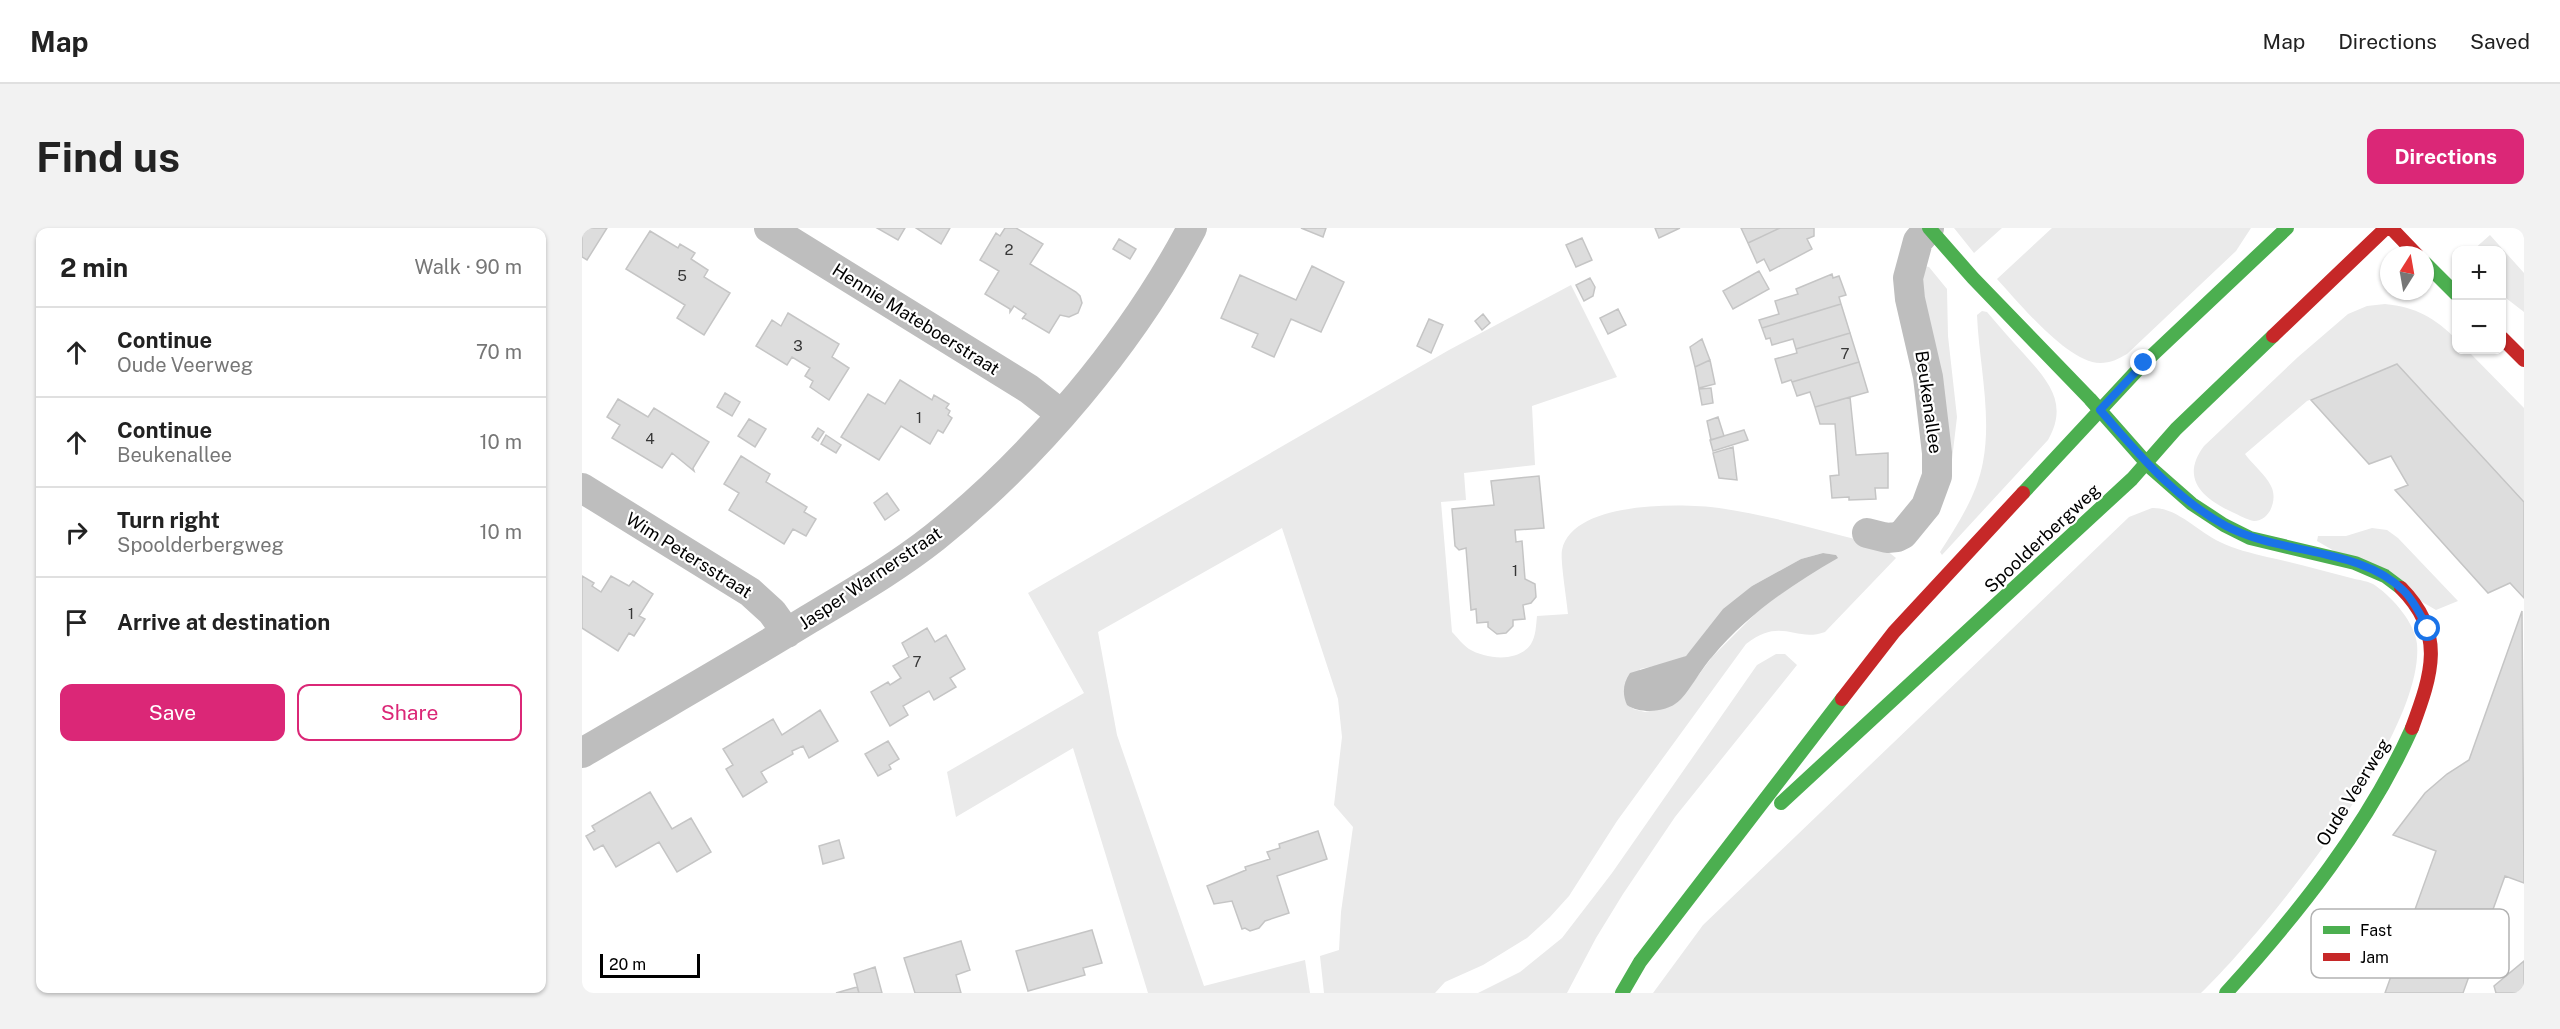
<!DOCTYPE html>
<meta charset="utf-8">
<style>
body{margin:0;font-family:"Public Sans",sans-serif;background:#f2f2f2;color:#222}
.controls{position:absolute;right:18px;top:18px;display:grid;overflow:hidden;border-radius:12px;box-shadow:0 2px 4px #0004}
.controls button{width:54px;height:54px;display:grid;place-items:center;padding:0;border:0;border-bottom:2px solid #e0e0e0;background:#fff;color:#222;font:30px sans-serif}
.compass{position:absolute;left:1798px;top:18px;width:54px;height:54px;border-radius:50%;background:#fff;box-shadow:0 2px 4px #0004;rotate:11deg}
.scale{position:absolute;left:18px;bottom:15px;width:100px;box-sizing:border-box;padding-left:6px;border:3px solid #000;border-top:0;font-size:16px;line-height:21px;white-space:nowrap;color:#000;-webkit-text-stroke:4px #fff;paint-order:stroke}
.stop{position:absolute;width:18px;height:18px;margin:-14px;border:4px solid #1a73e8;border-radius:50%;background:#fff}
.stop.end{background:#1a73e8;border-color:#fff;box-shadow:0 2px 6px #0008}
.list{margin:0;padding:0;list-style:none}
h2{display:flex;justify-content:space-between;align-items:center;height:78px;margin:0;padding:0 24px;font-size:26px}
h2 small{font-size:20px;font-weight:400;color:#767676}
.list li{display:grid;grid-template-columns:39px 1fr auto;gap:18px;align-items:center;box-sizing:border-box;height:90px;padding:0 24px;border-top:2px solid #e0e0e0}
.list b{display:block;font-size:22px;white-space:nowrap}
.list p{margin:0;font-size:20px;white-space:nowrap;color:#767676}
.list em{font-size:20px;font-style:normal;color:#767676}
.actions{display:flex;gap:12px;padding:18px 24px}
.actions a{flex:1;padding:14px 0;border:2px solid #db2777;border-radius:12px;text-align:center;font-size:21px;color:#db2777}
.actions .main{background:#db2777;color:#fff}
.icon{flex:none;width:33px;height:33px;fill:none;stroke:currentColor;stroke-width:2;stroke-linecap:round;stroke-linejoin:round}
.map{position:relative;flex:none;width:1942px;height:765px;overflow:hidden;border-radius:12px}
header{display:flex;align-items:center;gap:36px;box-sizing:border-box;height:84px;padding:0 30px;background:#fff;border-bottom:2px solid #e0e0e0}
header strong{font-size:28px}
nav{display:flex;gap:33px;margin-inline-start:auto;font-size:21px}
.intro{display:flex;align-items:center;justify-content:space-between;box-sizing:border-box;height:144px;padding:0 36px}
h1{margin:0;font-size:42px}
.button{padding:15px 27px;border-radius:12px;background:#db2777;color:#fff;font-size:21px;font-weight:700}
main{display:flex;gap:36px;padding:0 36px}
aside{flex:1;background:#fff;border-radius:12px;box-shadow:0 2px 4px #0004}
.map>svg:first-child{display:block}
</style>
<header>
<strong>Map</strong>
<nav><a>Map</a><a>Directions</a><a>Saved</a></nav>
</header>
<div class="intro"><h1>Find us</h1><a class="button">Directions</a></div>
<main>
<aside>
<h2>2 min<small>Walk · 90 m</small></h2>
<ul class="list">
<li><svg class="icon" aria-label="ahead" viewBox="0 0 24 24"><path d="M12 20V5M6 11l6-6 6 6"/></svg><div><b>Continue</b><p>Oude Veerweg</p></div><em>70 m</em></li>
<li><svg class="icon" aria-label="ahead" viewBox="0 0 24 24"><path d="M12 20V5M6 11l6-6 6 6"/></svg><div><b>Continue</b><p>Beukenallee</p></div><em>10 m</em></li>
<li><svg class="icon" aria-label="right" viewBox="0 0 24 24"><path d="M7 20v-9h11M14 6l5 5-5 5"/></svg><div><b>Turn right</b><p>Spoolderbergweg</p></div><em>10 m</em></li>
<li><svg class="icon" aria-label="arrive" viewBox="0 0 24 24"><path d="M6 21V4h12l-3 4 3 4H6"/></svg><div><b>Arrive at destination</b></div></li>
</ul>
<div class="actions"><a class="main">Save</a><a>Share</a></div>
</aside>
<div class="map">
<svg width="1942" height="765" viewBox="0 0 1942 765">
<rect width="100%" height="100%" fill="#fff"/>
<path fill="#eaeaea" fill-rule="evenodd" d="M1372,0H1420L1392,25Z
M1470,0H1669L1654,23L1545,126C1536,131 1529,135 1518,135C1486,135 1437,75 1415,51Z
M1908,7L1942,45V84L1920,67V22H1891Z
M1342,38L1347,39L1365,61L1366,108L1375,189L1369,240L1337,46Z
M989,57L1035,149L950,178L953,237L882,245L884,272L859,274L870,404C875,409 881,417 887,421C904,431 936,435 949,416C954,408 954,397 955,388L986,386C985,373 978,332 980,322C990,273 1099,275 1137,280C1187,287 1236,302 1285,314L1304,322L1314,330L1243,404C1213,415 1200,388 1164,416L1035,593L987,668L968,689L945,710L901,737L863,754L853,765H742L738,728L757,722L759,684L771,599L752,577L760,509L756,471L700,300L516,404L535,507L622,758L723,732L728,765H566L491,520L374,589L365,544L502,465L446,365L867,122ZM1241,325L1254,327L1180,379L1130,429L1097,473L1086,479L1063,484L1051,481L1058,441L1088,435L1104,428L1170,358L1219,331Z
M1803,76C1834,79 1853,90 1874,111V122H1885L1942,180V274L1801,143L1725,173L1663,226C1670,236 1683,246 1689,258C1696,271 1688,293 1672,293C1665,292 1657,287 1650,284C1620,270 1598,250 1622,218L1716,129L1766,86L1785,78Z
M1400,83L1405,84C1417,98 1429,112 1442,126C1466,153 1487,175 1466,212L1360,327L1358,324C1376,296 1395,267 1401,234C1410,186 1397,135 1395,87Z
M1570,280C1595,279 1616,304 1638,314C1652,321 1669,325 1685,329C1713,335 1741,343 1769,350C1776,352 1788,353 1794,358C1811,370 1833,395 1835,416C1843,506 1683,703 1619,765H1071L1121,697L1547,289Z
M1790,300L1805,302L1816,310L1876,373L1854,382L1735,313L1736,308H1764Z
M1194,426H1203L1215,437L1093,589L1041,666L1014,710L985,765H896L938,744L980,710L1030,645L1175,437Z"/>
<path fill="#bcbcbc" d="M1241,325L1254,327L1256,330C1209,357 1165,387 1130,429C1119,441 1107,464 1097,473C1084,485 1058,486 1045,477C1040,466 1041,455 1048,445L1104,428L1141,381L1170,358L1219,331Z"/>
<path fill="#ddd" stroke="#c5c5c5" stroke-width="1.5" d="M0,0H25L5,32L0,29Z
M295,0H323L316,12Z
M334,0H368L359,16Z
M423,0H434L461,16L448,36L494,64L498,68L500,75L496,85L487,89L478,87L467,105L442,90L440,91L444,86L432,78L428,84V81L403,66L417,43L398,32L414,5L418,8Z
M719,0H744L741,9Z
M1073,0H1098L1077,10Z
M1159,0H1198L1166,15Z
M1198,0H1232V8L1225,11L1230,21L1188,43L1182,31L1175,35L1166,15Z
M68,3L96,20L98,16L113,25L109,31L126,42L122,49L148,65L122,107L95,90L103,77L44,41Z
M1000,10L1010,32L994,39L984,17Z
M537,11L554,21L548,31L531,21Z
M730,38L762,54L739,104L709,91L692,129L670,119L676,106L639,90L658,47L714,72Z
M1177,43L1187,61L1151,81L1141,63Z
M1250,46L1251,50L1257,48L1264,67L1257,69L1259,76L1180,100L1177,92L1197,86L1193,73L1216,66L1214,61Z
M1008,50L1013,59L1011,68L1002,73L994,57Z
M1259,76L1268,105L1214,121L1211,111L1190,117L1188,110L1184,111L1180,100Z
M1036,81L1044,97L1026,106L1018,90Z
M206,85L257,116L250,129L267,140L247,172L228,159L231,153L223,148L228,140L210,129L205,137L174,118L190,92L199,98Z
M901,86L908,95L900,102L893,93Z
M847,91L861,97L849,125L835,118Z
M1268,105L1277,134L1210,154L1209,152L1200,155L1193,131L1215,125L1214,121Z
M1120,111L1128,132L1113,139L1108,119Z
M1128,132L1133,156L1117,160L1113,139Z
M1277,134L1286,164L1233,179L1228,164L1215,168L1210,154Z
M1815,136L1942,274V370L1928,355L1906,365L1813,262L1826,257L1809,228L1787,236L1729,172Z
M318,152L350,172L352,167L367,176L364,180L368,183L366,187L370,190L361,205L356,202L348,216L319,198L297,232L259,209L286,166L303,176Z
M1129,160L1131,175L1120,177L1117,161Z
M143,165L158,174L150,188L135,179Z
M1268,169L1274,227L1306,225V260H1293L1294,271L1267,272V269L1250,270L1248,248L1257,247L1253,196H1238L1233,179Z
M36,171L66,189L72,180L127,214L111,240L112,243L90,225L80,240L30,210L38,197L25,189Z
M1136,189L1142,208L1129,212L1125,193Z
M167,191L184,201L173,219L156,208Z
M236,200L242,204L236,213L230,209Z
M1162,202L1166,212L1131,223L1128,212Z
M244,207L259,217L254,225L239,216Z
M1151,219L1155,252L1137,250L1131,225Z
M159,228L188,246L184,254L225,279L222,284L234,291L224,308L211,301L202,316L147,282L157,265L142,256Z
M957,248L962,300L933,302L934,314L940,313L943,351L953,356L954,369L949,375L941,377L943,391L931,392V398L924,405L915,406L906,399V394L895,395L894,381L889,382L884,320L877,322L873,318L870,281L912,277L909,253Z
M305,265L317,282L303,292L292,275Z
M0,348L12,355L10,358L19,364L29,348L47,358L51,353L71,366L57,388L63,391L52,408L47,405L36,423L0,400Z
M1940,383L1942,655L1923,648L1881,765H1803L1854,623L1811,607L1843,565L1865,546L1887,532Z
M345,400L353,414L364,407L383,441L368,450L374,459L352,472L347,463L321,478L326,487L308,498L289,464L306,454L308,457L319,450L311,438L327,429L320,415Z
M238,482L256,513L227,530L221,518L210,523L211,526L179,544L185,554L161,569L144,541L151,537L141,521L191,491L200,507Z
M306,513L317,531L307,537L309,541L296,548L283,526Z
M68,564L90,601L109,590L129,624L95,644L77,614L34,639L21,617L12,622L4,608L13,603L10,598Z
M736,603L745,631L695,648L707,685L683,693L677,700L668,703L663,700L660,701L650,673L632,676L625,658L664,642L663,639L688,631L685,624L698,620L697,616Z
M257,612L262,630L241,636L237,618Z
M510,702L520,735L501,740L503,747L446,763L434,723Z
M379,713L388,742L374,747L379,765H333L322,730Z
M1942,733V765H1914L1912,758Z
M293,739L300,765H277L272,746Z
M275,759L277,765H254Z"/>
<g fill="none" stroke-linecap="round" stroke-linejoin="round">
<path stroke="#bebebe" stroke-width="30" d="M187,0L447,161L479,186
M0,260L168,364L190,384L205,405
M1285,305L1305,310L1315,309L1321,306L1344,278L1355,248V225L1346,149L1328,71L1326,50L1336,13L1347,0
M0,525C76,480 152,437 227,391C270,365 314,340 353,309C454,228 550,114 610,0"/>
<path stroke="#4caf50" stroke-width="14" d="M1347,0L1391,50L1508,171L1569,240L1610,276L1642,297L1668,310L1773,335L1803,348L1819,360
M1843,35L1874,66
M1441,265L1562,135L1705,0
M1199,575L1550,251L1594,201L1691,108
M1040,765L1058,734L1260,471
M1644,765C1716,686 1786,598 1830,500"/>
<path stroke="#c62828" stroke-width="14" d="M1809,0L1835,27
M1691,108L1804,0
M1920,110L1942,132
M1819,360C1864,405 1850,446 1830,500
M1260,471L1312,404L1441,265"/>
</g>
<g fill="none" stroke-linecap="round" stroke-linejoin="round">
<path stroke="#1a73e8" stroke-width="8" d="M1562,135L1518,182C1556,225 1592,270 1644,298C1698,327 1778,319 1822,363C1832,373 1839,388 1846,401"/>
</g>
<g text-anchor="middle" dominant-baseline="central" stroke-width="4.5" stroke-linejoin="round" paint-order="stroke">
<g font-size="15" fill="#373737">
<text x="427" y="21">2</text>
<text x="100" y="47">5</text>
<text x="216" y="117">3</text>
<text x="1263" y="125">7</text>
<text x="337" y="189">1</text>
<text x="68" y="210">4</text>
<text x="933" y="342">1</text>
<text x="49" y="385">1</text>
<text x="335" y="433">7</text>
</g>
<g font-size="18" fill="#000" stroke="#fff">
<text transform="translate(334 91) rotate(32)">Hennie Mateboerstraat</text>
<text transform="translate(1347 174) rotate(82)">Beukenallee</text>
<text transform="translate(1460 310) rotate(-43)">Spoolderbergweg</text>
<text transform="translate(107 327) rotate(32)">Wim Petersstraat</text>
<text transform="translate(288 350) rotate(-34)">Jasper Warnerstraat</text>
<text transform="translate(1771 564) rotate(-58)">Oude Veerweg</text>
</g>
</g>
<rect x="1729" y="681" width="198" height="69" rx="9" fill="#fff" stroke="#b2b2b2" stroke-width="1.5"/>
<rect x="1741" y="698" width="27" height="8" fill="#4caf50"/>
<rect x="1741" y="725" width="27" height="8" fill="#c62828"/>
<g font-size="16" fill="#000">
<text x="1778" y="708">Fast</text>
<text x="1778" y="735">Jam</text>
</g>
</svg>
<div class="controls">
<button>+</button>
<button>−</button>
</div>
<svg class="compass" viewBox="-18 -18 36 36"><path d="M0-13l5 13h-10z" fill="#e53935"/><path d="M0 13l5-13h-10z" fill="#767676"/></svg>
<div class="scale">20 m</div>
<div class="stop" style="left:1846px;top:401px"></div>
<div class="stop end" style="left:1562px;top:135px"></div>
</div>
</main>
